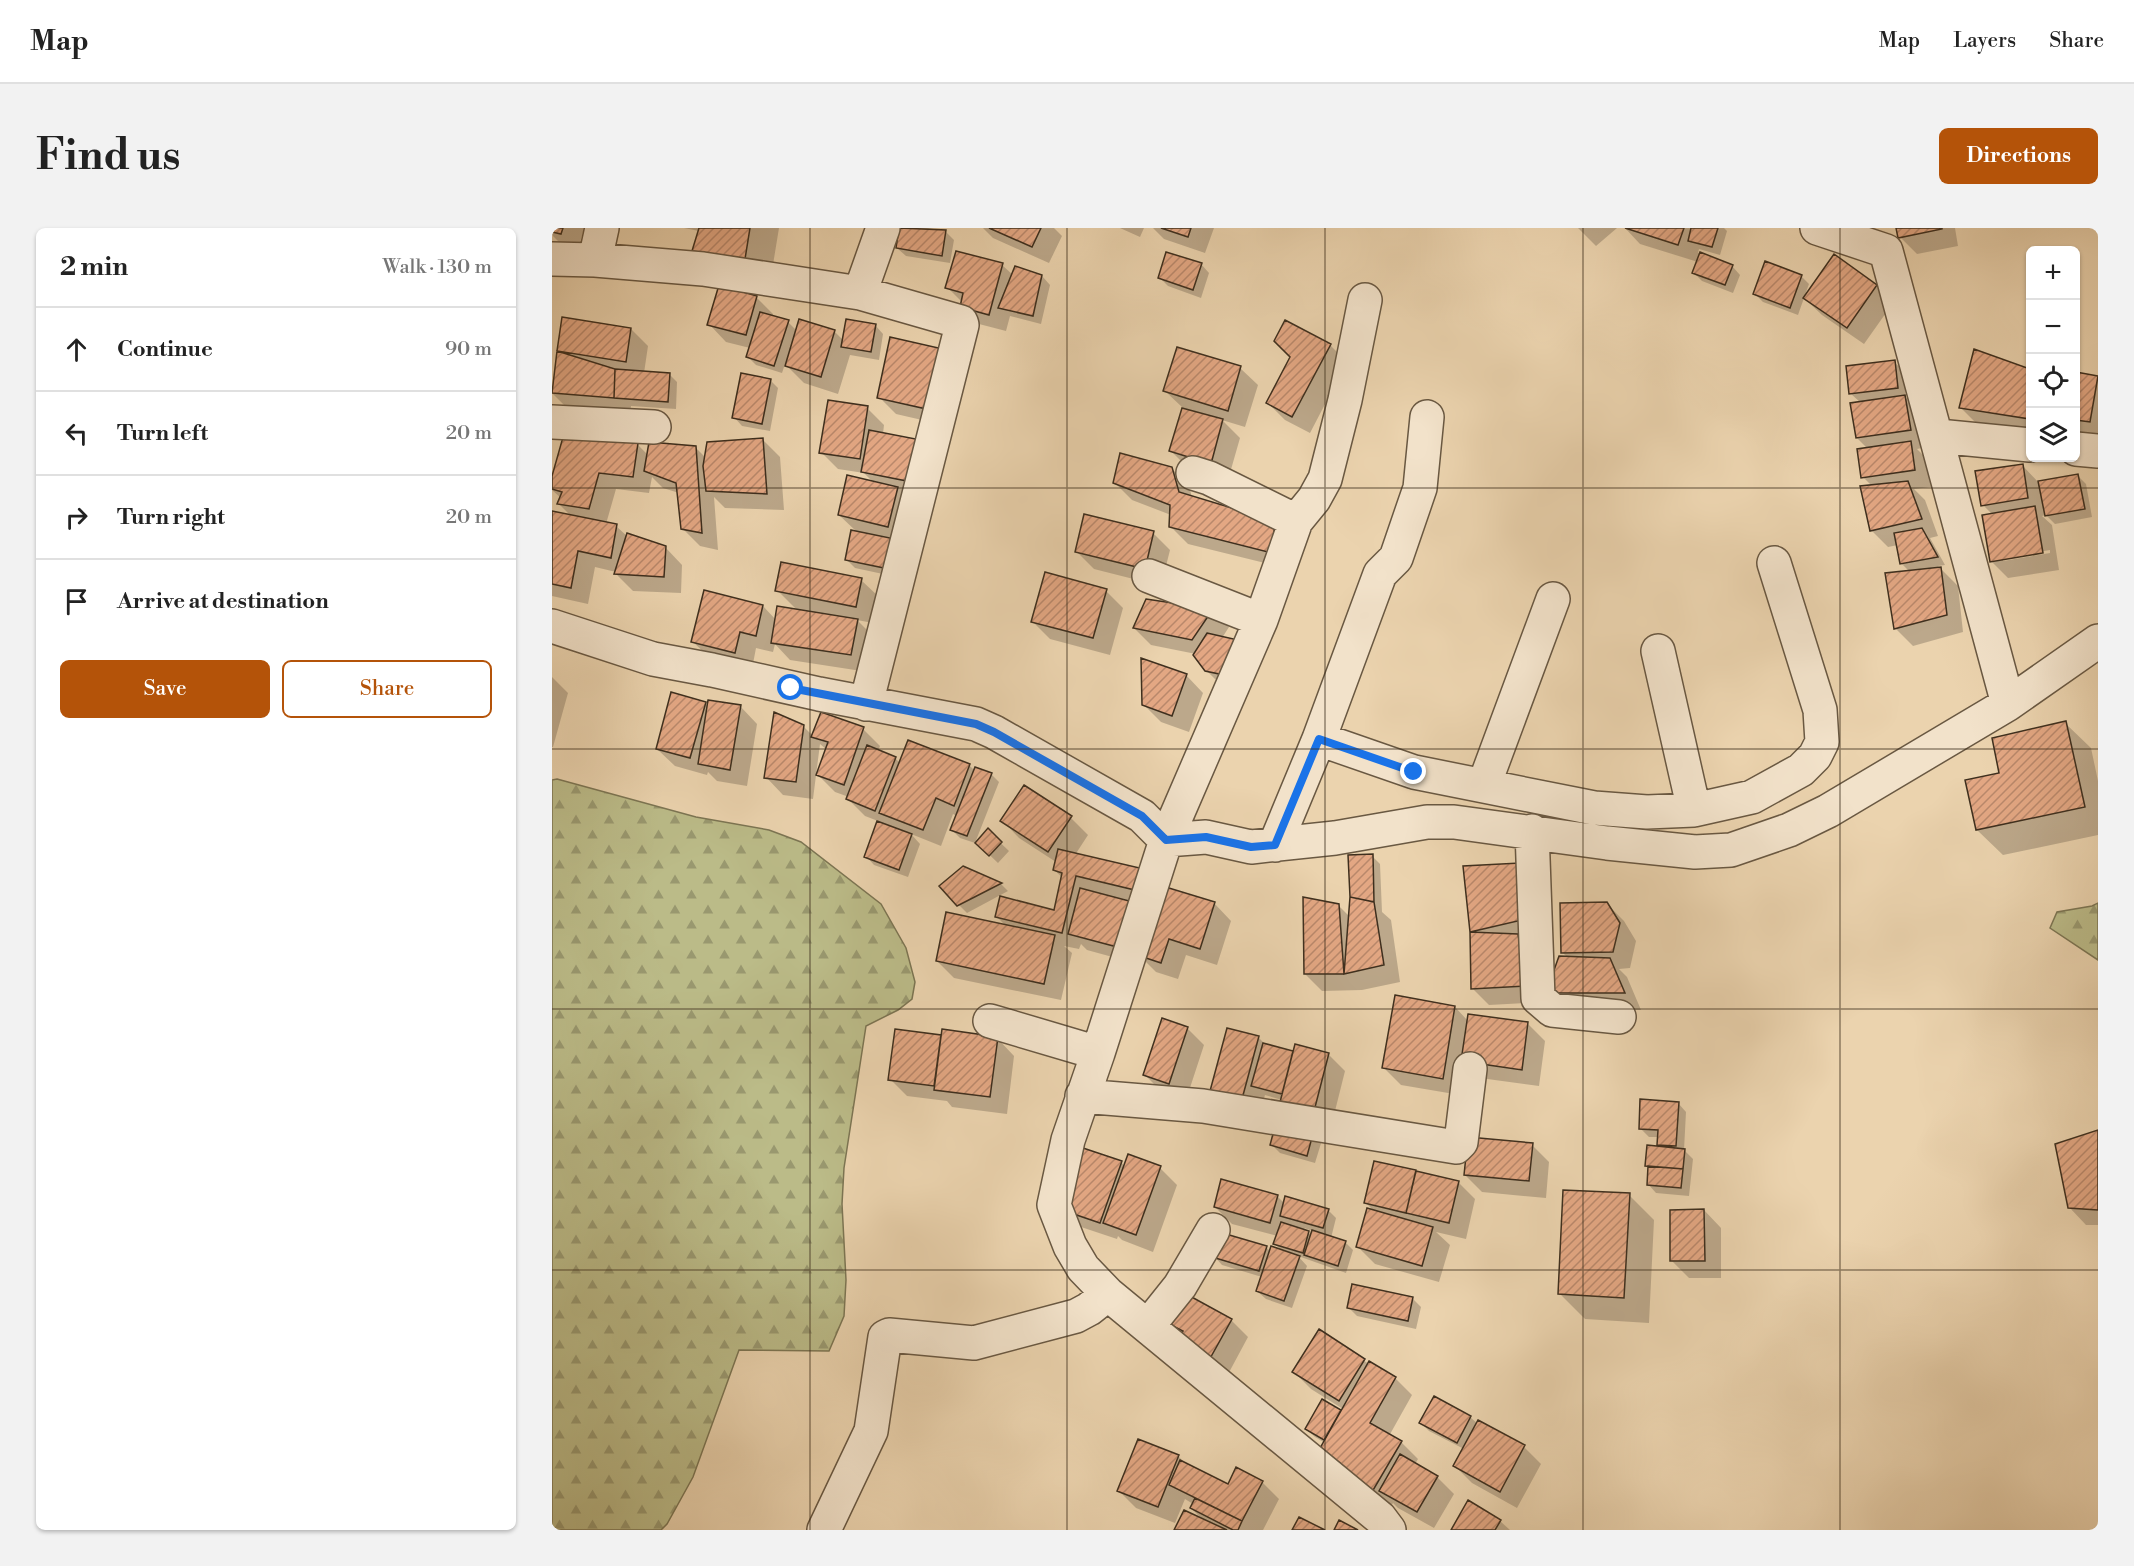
<!DOCTYPE html>
<meta charset="utf-8">
<style>
body{margin:0;font-family:"Libre Bodoni",serif;background:#f2f2f2;color:#222}
.controls{position:absolute;right:18px;top:18px;display:grid;overflow:hidden;border-radius:9px;box-shadow:0 2px 4px #0004}
.controls button{width:54px;height:54px;display:grid;place-items:center;padding:0;border:0;border-bottom:2px solid #e0e0e0;background:#fff;color:#222;font:30px sans-serif}
.stop{position:absolute;width:18px;height:18px;margin:-14px;border:4px solid #1a73e8;border-radius:50%;background:#fff}
.stop.end{background:#1a73e8;border-color:#fff;box-shadow:0 2px 6px #0008}
.list{margin:0;padding:0;list-style:none}
h2{display:flex;justify-content:space-between;align-items:center;height:78px;margin:0;padding:0 24px;font-size:26px}
h2 small{font-size:20px;font-weight:400;color:#767676}
.list li{display:grid;grid-template-columns:39px 1fr auto;gap:18px;align-items:center;box-sizing:border-box;height:84px;padding:0 24px;border-top:2px solid #e0e0e0}
.list b{display:block;font-size:22px;white-space:nowrap}
.list em{font-size:20px;font-style:normal;color:#767676}
.actions{display:flex;gap:12px;padding:18px 24px}
.actions a{flex:1;padding:14px 0;border:2px solid #b45309;border-radius:9px;text-align:center;font-size:21px;color:#b45309}
.actions .main{background:#b45309;color:#fff}
.icon{flex:none;width:33px;height:33px;fill:none;stroke:currentColor;stroke-width:2;stroke-linecap:round;stroke-linejoin:round}
.map{position:relative;flex:none;width:1546px;height:1302px;overflow:hidden;border-radius:9px}
header{display:flex;align-items:center;gap:36px;box-sizing:border-box;height:84px;padding:0 30px;background:#fff;border-bottom:2px solid #e0e0e0}
header strong{font-size:28px}
nav{display:flex;gap:33px;margin-inline-start:auto;font-size:21px}
.intro{display:flex;align-items:center;justify-content:space-between;box-sizing:border-box;height:144px;padding:0 36px}
h1{margin:0;font-size:42px}
.button{padding:15px 27px;border-radius:9px;background:#b45309;color:#fff;font-size:21px;font-weight:700}
main{display:flex;gap:36px;padding:0 36px}
aside{flex:1;background:#fff;border-radius:9px;box-shadow:0 2px 4px #0004}
.map>svg:first-child{display:block}
</style>
<header>
<strong>Map</strong>
<nav><a>Map</a><a>Layers</a><a>Share</a></nav>
</header>
<div class="intro"><h1>Find us</h1><a class="button">Directions</a></div>
<main>
<aside>
<h2>2 min<small>Walk · 130 m</small></h2>
<ul class="list">
<li><svg class="icon" aria-label="ahead" viewBox="0 0 24 24"><path d="M12 20V5M6 11l6-6 6 6"/></svg><div><b>Continue</b></div><em>90 m</em></li>
<li><svg class="icon" aria-label="left" viewBox="0 0 24 24"><path d="M17 20v-9H6M10 6l-5 5 5 5"/></svg><div><b>Turn left</b></div><em>20 m</em></li>
<li><svg class="icon" aria-label="right" viewBox="0 0 24 24"><path d="M7 20v-9h11M14 6l5 5-5 5"/></svg><div><b>Turn right</b></div><em>20 m</em></li>
<li><svg class="icon" aria-label="arrive" viewBox="0 0 24 24"><path d="M6 21V4h12l-3 4 3 4H6"/></svg><div><b>Arrive at destination</b></div></li>
</ul>
<div class="actions"><a class="main">Save</a><a>Share</a></div>
</aside>
<div class="map">
<svg width="1546" height="1302" viewBox="0 0 1546 1302">
<defs>
<pattern id="forest-firs" width="22" height="20" patternUnits="userSpaceOnUse" patternTransform="scale(1.5)"><rect width="22" height="20" fill="#bb8"/><path d="M5 1l3.5 6h-7zM16 11l3.5 6h-7z" fill="#99986f"/></pattern>
<pattern id="building-hatch" width="6" height="6" patternUnits="userSpaceOnUse" patternTransform="scale(1.5)"><rect width="6" height="6" fill="#e3a783"/><path d="M-1 1l2-2M0 6l6-6M5 7l2-2" fill="none" stroke="#b9886b"/></pattern>
</defs>
<rect width="100%" height="100%" fill="#ebd3ae"/>
<filter id="stains"><feTurbulence type="fractalNoise" baseFrequency=".00333" numOctaves="4"/><feColorMatrix values="0 0 0 0 .2 0 0 0 0 .09 0 0 0 0 .02 0 0 0 .5 -.17"/></filter>
<radialGradient id="worn" r=".72"><stop offset=".6" stop-color="#630" stop-opacity="0"/><stop offset="1" stop-color="#630" stop-opacity=".3"/></radialGradient>
<path fill="url(#forest-firs)" stroke="#7c7553" stroke-width="1.5" d="M5,551L144,589L217,602L249,614L329,676L354,720L363,754L360,771L346,782L314,798L292,940L290,976L294,1052L292,1088L277,1123L187,1122L141,1249L115,1296L109,1302H0V552Z
M1546,675V732L1498,700L1505,684L1540,678Z"/>
<path fill="#0003" fill-rule="evenodd" d="M0,0H32L26,22L11,18L0,7Z
M132,0H227L218,55L167,48L142,23L147,3Z
M348,0H375L393,3L402,12L398,35L354,28L345,20Z
M431,0H502L510,8L497,35L441,10Z
M568,0H592L588,9Z
M601,0H662L653,25L612,11Z
M1026,0H1065L1044,18Z
M1073,0H1172L1175,3L1168,27L1147,21L1146,25L1180,38L1188,47L1181,65L1150,53L1141,44L1146,34L1088,16Z
M1346,0H1403L1406,18L1365,26L1348,9Z
M649,36L657,45L649,70L616,58L608,50Z
M450,37L461,47L490,48L498,57L489,96L458,88L454,103L427,96L410,78L411,75L395,59Z
M1249,48L1257,56L1253,67L1324,58L1341,75L1312,116L1270,87L1252,70L1246,87L1211,74L1202,65Z
M204,69L221,86V89L236,94L245,103H282L292,113L323,97L331,106L327,132L298,127L286,166L252,155L233,136L230,145L204,137L196,129L198,120L174,114L157,96Z
M11,90L79,101L96,118L92,145L117,146L125,154L124,181L79,178L78,187L17,182L0,165Z
M339,111L396,198L344,186L327,169Z
M778,117L795,134L758,205L733,192L716,175Z
M1423,123L1478,142V204L1425,196L1408,179Z
M1342,134L1351,142L1354,170L1370,186L1375,219L1365,221L1375,231L1379,259L1362,261L1373,272L1386,308L1378,310L1393,337L1386,338L1406,358L1411,404L1361,418L1344,401L1334,347L1358,344L1349,335L1346,317L1336,319L1319,302L1320,258L1311,249L1316,221L1305,210L1309,175L1298,165Z
M688,140L706,157L693,199L670,192L688,210L676,252L636,240L619,223L631,180L613,163Z
M1524,146L1546,150V209L1524,205Z
M218,152L226,160L218,203L190,198L182,189Z
M315,180L332,197L331,206L377,271L350,265L362,277L345,349L303,340L295,332L305,304L287,287L322,255L312,245L286,241L269,224Z
M211,212L228,229L232,282L173,280L162,269L166,322L148,318L131,301L127,265L111,260L100,249L97,265L64,261L54,296L64,298L76,309L113,319L130,337L129,365L81,363L64,346V344L43,339L36,376L0,368V285L20,289L7,276L9,270L0,262V253L85,216L96,227L143,219L154,230Z
M1470,237L1487,255L1526,248L1534,256L1540,289L1503,296L1494,287L1490,288L1500,297L1507,342L1456,350L1439,333L1441,287L1431,277ZM1498,322V325L1451,333V330Z
M619,240L637,257L640,270L722,294L737,341L636,316L619,299V287L580,272L563,255Z
M601,305L618,322L609,358L542,341L525,324Z
M309,352L327,369L321,395L305,392L322,409L316,444L238,432L223,416L221,424L204,420L200,441L158,430L140,413L211,378L224,392L245,382L225,362Z
M554,363L571,380L558,427L498,411L481,394Z
M661,382L677,399L670,410L685,456L663,451L654,442L644,426L599,417L582,400Z
M634,447L651,465L637,504L609,494L592,477Z
M0,449L16,465L1,519H0Z
M153,475L157,479L188,478L205,496L195,558L165,553L156,544L155,547L123,538L105,521Z
M1513,495L1539,520L1546,553V607L1451,627L1425,602L1415,554L1449,546Z
M251,498L261,508L311,501L328,518L326,523L343,530L348,535L417,537L423,543L439,546L447,554L423,615L408,610L400,602L405,588L401,586L389,618L359,606L368,616L356,649L322,637L314,628L326,593L313,588L296,571L297,569L283,564L266,547L275,522L268,516L261,571L231,567L214,549Z
M519,590L536,607L523,627L607,658L662,675L679,693L665,737L634,727L626,751L604,744L588,728L586,736L535,722L529,716L527,721L512,718L520,725L509,772L402,750L385,733L454,698L445,689L503,683L511,650L502,642L504,634L467,610L450,592ZM577,673L602,678L597,693Z
M436,603L457,623L446,635L425,615Z
M820,628L828,636L830,684L839,692L848,754L810,762L770,763L753,746L786,677L798,689Z
M967,637L990,774L937,777L920,760L919,702Z
M411,640L449,656L456,663L415,685L389,659Z
M1055,676L1072,693L1084,713L1078,740L1067,741L1075,749L1089,782H1012L995,765L1016,730L1011,725Z
M903,779L916,793L976,796L993,813L987,858L928,850L908,867L849,857L832,840Z
M635,800L652,817L634,872L610,864L593,847Z
M344,803L390,808L445,810L462,828L455,886L400,879L395,873L355,868L338,851Z
M707,810L714,817L742,824L776,826L793,843L778,903L730,872L713,867L707,888L677,880Z
M1126,875L1134,884L1132,922L1141,931L1137,968L1104,965L1096,956L1098,940L1095,937L1111,920L1107,916V909H1097L1088,900Z
M726,893L770,912L763,935L728,925L720,917Z
M1546,904V997H1534L1517,979Z
M980,917L997,934L994,970L930,964L913,947Z
M569,934L573,939L608,940L625,957L601,1024L570,1012L566,1008L565,1011L526,998L509,981Z
M824,934L906,954L923,971L914,1011L884,1004L898,1017L887,1054L823,1036L806,1019L823,984L814,975Z
M1077,967L1102,992L1097,1095L1033,1091L1008,1066Z
M725,968L733,976L776,982L784,990L779,1010L793,1014L801,1022L794,1045L746,1028L755,1038L740,1080L714,1071L705,1063L710,1049L670,1037L662,1028L714,1019L719,1024H731L723,1016L726,1008L680,996L663,979ZM752,1000L761,1003L760,1008Z
M1152,982L1169,1000V1050H1137L1120,1033Z
M802,1058L861,1071L869,1079L864,1101L805,1088L797,1080Z
M679,1092L696,1109L674,1150L621,1096Z
M767,1104L817,1136L843,1150L860,1167L837,1208L849,1214L866,1231L863,1236L885,1249L902,1266L882,1300L846,1280L841,1275L838,1280L802,1260L773,1215L763,1209L754,1201L788,1183L790,1185L791,1181L759,1161L742,1144Z
M918,1189L926,1196L972,1219L989,1236L965,1280L920,1255L903,1238L912,1221L877,1203L869,1195Z
M626,1228L636,1238L676,1258L710,1254L727,1271L711,1302H624L651,1292L639,1280L641,1276L633,1271L623,1295L584,1280L567,1263Z
M948,1293L958,1302H901Z"/>
<path fill="url(#building-hatch)" stroke="#3e2f1e" stroke-width="1.5" d="M0,0H11L9,6L0,4Z
M147,0H198L193,31L140,23Z
M347,0L394,2L390,28L344,20Z
M437,0H489L480,19Z
M609,0H639L636,9Z
M1073,0H1132L1126,17Z
M1139,0H1166L1160,19L1136,13Z
M1344,0H1390V1L1346,10Z
M404,23L451,35L437,87L408,79L411,65L393,60Z
M614,24L650,35L641,62L606,50Z
M1148,24L1181,37L1173,57L1140,45Z
M1282,26L1325,57L1295,100L1251,70Z
M1213,33L1250,47L1238,80L1201,66Z
M463,38L490,47L481,88L446,80Z
M167,57L205,68L194,107L155,97Z
M208,84L237,92L222,138L194,129Z
M10,89L79,100L74,134L5,123Z
M247,91L283,102L269,149L233,138Z
M294,91L324,96L319,124L289,119Z
M733,92L779,116L740,189L714,175L738,129L722,113Z
M338,109L391,121L379,182L325,170Z
M625,119L689,138L676,183L611,163Z
M1422,121L1478,141V191L1407,180Z
M5,123L63,141L62,170L0,165Z
M1343,132L1346,160L1297,166L1294,138Z
M63,141L118,145L116,174L62,170Z
M1524,144L1546,148L1538,194L1524,192Z
M189,145L219,151L210,196L180,190Z
M1353,167L1359,202L1304,210L1298,175Z
M276,172L316,178L308,231L267,225Z
M630,180L671,191L659,236L617,223Z
M13,202L86,215L81,249L47,245L37,281L5,276L10,264L0,261V248Z
M317,202L369,212L360,254L309,244Z
M211,210L215,266L154,263L151,238L155,214Z
M1359,213L1363,242L1309,250L1305,221Z
M97,214L144,218L150,305L129,301L124,255L92,243Z
M568,225L620,239L627,264L723,293L720,325L617,299L618,277L561,255Z
M1471,236L1476,270L1429,278L1423,243Z
M1526,246L1533,281L1493,288L1486,253Z
M295,247L346,259L336,299L286,287Z
M1356,253L1370,291L1318,303L1308,258Z
M1483,278L1491,325L1438,334L1430,287Z
M0,283L65,296L59,330L26,323L19,360L0,356Z
M532,286L602,303L593,341L523,324Z
M1370,300L1386,329L1348,336L1342,305Z
M299,302L343,311L337,341L293,332Z
M75,305L114,318L112,349L62,346Z
M229,334L310,350L304,379L223,363Z
M1389,339L1395,387L1342,401L1333,345Z
M493,344L555,361L541,410L479,394Z
M152,362L211,377L204,408L188,404L183,425L139,414Z
M594,371L661,381L640,412L581,400Z
M225,378L306,391L299,427L219,415Z
M655,405L686,412L677,448L653,443L641,427Z
M589,430L635,446L620,488L590,477Z
M119,464L154,474L138,530L104,521Z
M156,472L189,477L178,542L146,536Z
M222,484L252,497L244,554L212,550Z
M269,484L312,499L292,557L264,547L276,514L259,509Z
M1514,493L1533,579L1424,602L1413,552L1447,545L1440,510Z
M356,512L418,536L402,578L384,570L371,602L327,585Z
M315,517L344,529L323,583L294,571Z
M423,539L440,545L415,608L398,602Z
M472,557L520,588L496,624L448,593Z
M325,593L360,606L347,642L312,629Z
M436,600L450,614L437,628L423,615Z
M506,621L592,641L587,663L524,648L510,705L443,689L448,668L502,682L510,645L501,642Z
M821,626L822,674L798,669L796,627Z
M968,635L970,692L918,704L911,638Z
M411,638L450,655L405,678L387,658Z
M607,657L663,674L648,721L617,711L609,735L585,727Z
M528,660L581,674L569,720L516,706Z
M751,669L787,676L792,746H752Z
M798,669L822,674L832,737L792,746Z
M1055,674L1068,695L1061,724L1009,725L1008,675Z
M394,684L503,707L492,756L384,733Z
M918,704L966,706L974,758L919,761Z
M1007,728L1058,730L1073,765H994Z
M843,767L903,778L891,851L830,840Z
M916,786L976,794L970,842L909,833Z
M610,790L636,799L617,856L591,847Z
M675,800L707,808L690,871L658,863Z
M343,801L389,807L382,858L336,852Z
M390,801L446,809L438,869L382,862Z
M711,815L741,823L730,866L699,858Z
M743,816L777,825L761,887L727,878Z
M1088,871L1127,874L1124,918L1105,917L1106,902L1087,901Z
M725,891L762,902L755,928L718,917Z
M1546,902V982L1516,980L1503,916Z
M916,909L981,915L977,953L912,947Z
M1095,917L1133,921L1131,941L1093,938Z
M528,919L570,933L548,995L507,981Z
M576,926L609,938L584,1007L551,995Z
M822,933L864,942L854,985L812,975Z
M1096,938L1131,941L1129,960L1095,957Z
M864,943L907,953L897,995L854,985Z
M669,951L726,967L718,995L662,979Z
M1011,962L1078,965L1072,1070L1006,1066Z
M733,968L777,981L771,1000L728,988Z
M815,980L881,999L870,1038L804,1019Z
M1152,981L1153,1033H1118V982Z
M729,994L757,1003L751,1025L721,1016Z
M760,1002L794,1013L786,1038L752,1027Z
M667,1004L715,1018L707,1043L660,1029Z
M719,1018L748,1028L732,1073L704,1063Z
M800,1056L861,1069L856,1093L795,1080Z
M636,1067L680,1091L656,1134L624,1116L631,1103L619,1097Z
M767,1101L813,1131L787,1173L740,1144Z
M817,1133L844,1149L818,1195L850,1213L820,1264L783,1243L788,1235L767,1222Z
M882,1168L919,1188L905,1215L867,1195Z
M770,1171L789,1182L772,1212L753,1201Z
M926,1192L973,1217L948,1264L901,1238Z
M586,1211L627,1227L606,1279L565,1263Z
M848,1226L886,1248L865,1284L827,1263Z
M628,1232L676,1256L684,1239L711,1253L690,1293L617,1257Z
M643,1270L690,1293L686,1302H681L638,1280Z
M916,1272L949,1292L943,1302H899Z
M632,1282L675,1302H622Z
M747,1289L773,1302H740Z
M787,1292L806,1302H782Z"/>
<g fill="none" stroke-linecap="round" stroke-linejoin="round">
<g stroke="#695842" stroke-width="36">
<path id="minor" d="M1265,0L1334,23L1456,476
M0,31L43,32L151,41L308,65L409,94L410,97L314,476
M43,32L50,0
M308,65L331,0
M813,72L793,172L773,251L762,271L744,293L709,392L614,612L546,825L516,912L502,977L518,1018L531,1040L556,1066L828,1290L837,1302
M0,194L102,199
M1386,208L1478,217
M1524,221L1546,223
M641,245L657,250L744,293
M597,348L709,392
M0,398L101,431L160,442L267,466L424,496L442,504L590,588L614,612L654,609L699,619L783,610L875,594H902L1055,615L1143,624L1179,622L1237,602L1276,583L1456,476L1546,413
M1106,423L1142,582
M767,511L862,544L1042,580L1095,584L1142,582L1200,569L1249,542L1263,528L1270,514L1268,482L1222,335
M932,557L1001,371
M980,603L986,770L1000,782L1067,789
M723,617L767,511L828,346L844,330L868,260L875,189
M438,793L546,825
M530,868L651,878L904,919L909,914L918,841
M596,1098L628,1058L661,1002
M272,1302L319,1203L333,1109L337,1107L422,1115L524,1088L537,1081L556,1066"/>
</g>
<use href="#minor" stroke="#f2e2ca" stroke-width="33"/>
</g>
<g fill="none" stroke-linecap="round" stroke-linejoin="round">
<path stroke="#1a73e8" stroke-width="8" d="M239,460L424,496L442,504L590,588L614,612L654,609L699,619L723,617L767,511L862,544"/>
</g>
<path fill="none" stroke="#3e2f1e" stroke-width="1.5" stroke-opacity="0.55" d="M258,0V1302M515,0V1302M773,0V1302M1031,0V1302M1288,0V1302M0,260H1546M0,521H1546M0,781H1546M0,1042H1546"/>
<rect width="100%" height="100%" filter="url(#stains)"/>
<rect width="100%" height="100%" fill="url(#worn)"/>
</svg>
<div class="controls">
<button>+</button>
<button>−</button>
<button><svg class="icon" aria-label="locate" viewBox="0 0 24 24"><circle cx="12" cy="12" r="6"/><path d="M12 2v4M12 18v4M2 12h4M18 12h4"/></svg></button>
<button><svg class="icon" aria-label="layers" viewBox="0 0 24 24"><path d="M12 4l9 5-9 5-9-5zM3 14l9 5 9-5"/></svg></button>
</div>
<div class="stop" style="left:239px;top:460px"></div>
<div class="stop end" style="left:862px;top:544px"></div>
</div>
</main>
